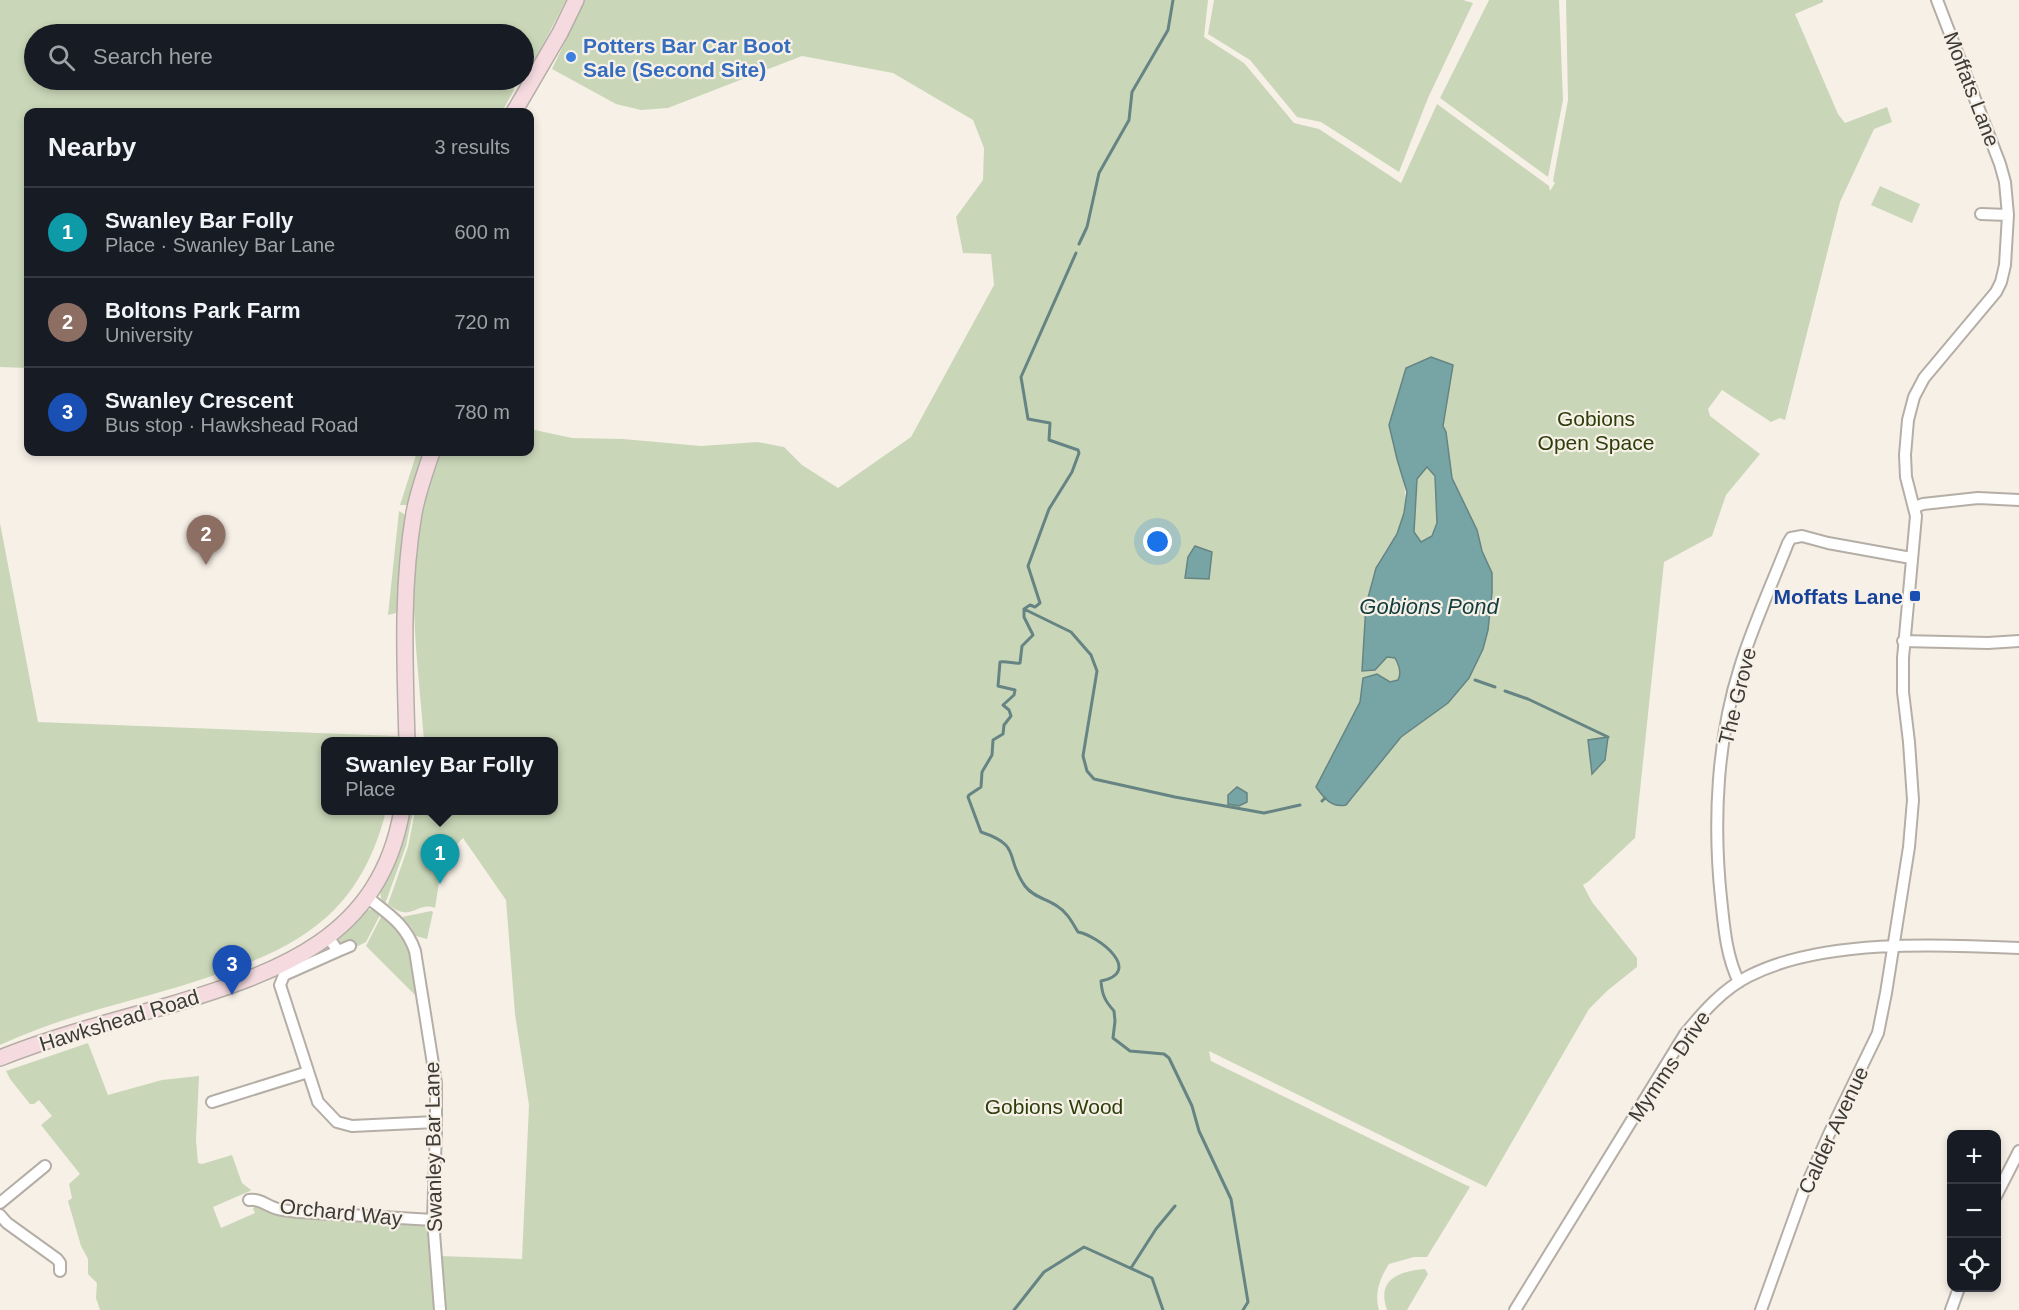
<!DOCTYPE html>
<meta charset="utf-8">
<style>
body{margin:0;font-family:Helvetica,sans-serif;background:#20242c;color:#f1f3f6}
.controls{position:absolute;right:18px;bottom:18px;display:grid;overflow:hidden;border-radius:12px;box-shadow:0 3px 9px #0003}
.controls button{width:54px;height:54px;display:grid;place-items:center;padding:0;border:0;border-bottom:2px solid #363941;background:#171b24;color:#f1f3f6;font:30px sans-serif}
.you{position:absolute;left:1158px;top:542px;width:21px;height:21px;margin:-15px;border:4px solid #fff;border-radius:50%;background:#1a73e8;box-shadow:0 0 0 9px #1a73e833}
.badge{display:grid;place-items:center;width:39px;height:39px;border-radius:50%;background:#db2777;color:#fff;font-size:20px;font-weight:700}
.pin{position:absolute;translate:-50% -50px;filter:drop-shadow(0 2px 3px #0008)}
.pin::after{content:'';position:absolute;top:32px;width:21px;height:18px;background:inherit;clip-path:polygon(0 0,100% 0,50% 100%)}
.popup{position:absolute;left:321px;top:737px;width:237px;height:78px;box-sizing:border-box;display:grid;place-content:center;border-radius:12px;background:#171b24;filter:drop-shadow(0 2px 4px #0005);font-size:20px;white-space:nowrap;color:#9ea1a6}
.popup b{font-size:22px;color:#f1f3f6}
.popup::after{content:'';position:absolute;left:50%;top:100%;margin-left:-12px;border:12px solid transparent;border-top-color:#171b24}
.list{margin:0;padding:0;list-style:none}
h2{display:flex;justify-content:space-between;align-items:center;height:78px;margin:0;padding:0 24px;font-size:26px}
h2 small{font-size:20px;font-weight:400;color:#9ea1a6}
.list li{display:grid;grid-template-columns:39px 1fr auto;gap:18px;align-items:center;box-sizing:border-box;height:90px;padding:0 24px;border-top:2px solid #363941}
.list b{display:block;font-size:22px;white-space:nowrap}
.list p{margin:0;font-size:20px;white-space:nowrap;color:#9ea1a6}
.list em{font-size:20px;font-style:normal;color:#9ea1a6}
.icon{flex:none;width:33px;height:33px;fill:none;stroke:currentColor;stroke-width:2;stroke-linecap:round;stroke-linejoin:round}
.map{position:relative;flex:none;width:2019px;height:1310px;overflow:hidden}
.search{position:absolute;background:#171b24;box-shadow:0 3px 9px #0003;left:24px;top:24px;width:510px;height:66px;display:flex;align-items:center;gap:15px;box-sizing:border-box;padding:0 21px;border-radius:33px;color:#9ea1a6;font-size:22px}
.panel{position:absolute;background:#171b24;box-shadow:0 3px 9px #0003;left:24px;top:108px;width:510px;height:348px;border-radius:12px}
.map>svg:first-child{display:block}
</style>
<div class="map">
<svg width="2019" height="1310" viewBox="0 0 2019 1310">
<rect width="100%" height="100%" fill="#f7f0e7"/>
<path fill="#c9d7b8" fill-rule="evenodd" d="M0,0H566L531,68L524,73V34H34V80H514V90L502,112H28V368L0,367Z
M585,0H1208L1204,37L1244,63L1294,123L1319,129L1401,183L1437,104L1549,186L1550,191L1555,183L1553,181L1568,100L1566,0H1823V2L1795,14L1838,114L1845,123L1887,107L1892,122L1874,129L1840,202L1785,420L1780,418L1771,422L1722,390L1708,409L1710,416L1760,454L1726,495L1712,536L1664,562L1635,838L1589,881L1583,885L1592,902L1637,958V967L1608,990L1589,1009L1486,1187L1209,1051L1211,1061L1470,1187L1427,1257H1414L1389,1264C1380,1278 1374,1293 1379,1310H444L440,1256L522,1259L529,1105L515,1014L506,900L463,838L450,851L449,871L445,877L440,876L435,908C416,901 412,924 388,904L408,847L415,811L554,810V742L424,741C419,670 405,583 422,513C427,492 435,472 441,452H530V429L572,438L623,439L701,446L758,442L784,447L802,465L838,488L911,437L994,285L991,254L963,253L956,217L983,180L984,148L973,120L893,73L802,56L668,108L641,110L616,104L552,69ZM1443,421L1452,477L1477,530L1482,551L1492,573V593L1488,630L1483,649L1469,678L1448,703L1401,737L1351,800L1316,787L1360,702L1377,674L1390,682L1398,680C1402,673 1399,665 1395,658L1387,657L1375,670H1362C1364,636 1364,602 1375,570C1379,559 1388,548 1394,538C1412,508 1406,489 1397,459Z
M1214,0H1463L1473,3L1428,98L1399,172L1321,122L1297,117L1250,60L1208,34Z
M1489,0H1559L1563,100L1548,177L1440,98Z
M1880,186L1920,204L1912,223L1871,205Z
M417,452H427L411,501L407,505H400Z
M1426,467L1435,476L1437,523L1432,536L1421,542L1414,533L1417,479Z
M399,511L404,514L407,519L400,608L396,613L388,615Z
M0,523L38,722L397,736L396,741L326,742V810L386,811C377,847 361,883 334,910C293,951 235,969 181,986C120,1004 58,1018 0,1045Z
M407,811H413V812L406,846L385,904L381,898L380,890Z
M373,909L381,913L366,942L356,947L353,941L343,945L339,944L338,937L364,911Z
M431,911L433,912L427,939L416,936L411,927L402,917Z
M382,915C412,940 411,959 418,994L415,995L366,946Z
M88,1043L108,1095L162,1080L199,1076L196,1140L198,1163L202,1164L232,1155L242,1183L251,1190L250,1191L213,1207L221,1228L255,1213L253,1209L255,1205L417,1223L429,1226L437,1310H100L96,1298L97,1283L88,1274V1259L81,1246L68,1201L72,1198L69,1184L80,1174L41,1125L52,1116L39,1100L34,1104H30L10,1079L6,1071Z
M1425,1269L1428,1274L1407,1310H1387C1376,1279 1400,1271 1425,1269Z"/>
<path fill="#77a4a5" stroke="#668484" stroke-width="1.5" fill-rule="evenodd" d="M1431,357L1453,365L1443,426L1446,432L1452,478L1477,530L1482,551L1492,573V593L1488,630L1483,649L1469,678L1448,703L1401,737L1346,805C1331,808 1324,798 1316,787L1360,702L1363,678L1377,674L1390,682L1398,680C1402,673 1399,665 1395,658L1387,657L1375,670L1362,671L1366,605L1376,568L1397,534L1404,513L1407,492L1397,459L1389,425L1406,368ZM1427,467L1435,476L1437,523L1432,536L1421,542L1414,532L1417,479Z
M1195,546L1212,552L1209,579L1185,578L1188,557Z
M1608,737L1605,760L1592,774L1588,740Z
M1237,787L1247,793V802L1239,806L1228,804V795Z"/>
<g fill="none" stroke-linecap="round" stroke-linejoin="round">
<path stroke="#668484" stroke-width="3" d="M1079,244L1087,227L1099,173L1129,120L1132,92L1168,30L1173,0
M1076,253L1021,377L1028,419L1050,423L1049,440L1078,450L1079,453L1072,472L1049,509L1028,566L1040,603L1035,607L1030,605L1024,609V617L1033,635L1022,646L1020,663C1015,664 1007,661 1000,662L998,686L1015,690L1014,695L1003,705L1009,710L1011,716L1004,725L1003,734L993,740L992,755L982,772L981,787L969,795L968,797L981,832C1023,846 1004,857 1025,886C1033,897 1047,899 1057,906C1067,912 1072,922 1078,932C1099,936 1144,972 1101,981C1102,995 1105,1001 1114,1011L1115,1021L1113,1038L1130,1051L1164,1054L1169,1058L1192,1106L1199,1131L1231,1199L1248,1302L1243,1310
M1024,609L1071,632L1091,655L1097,671L1083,756L1087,771L1094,779L1175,797L1264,813L1300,805
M1475,680L1495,687
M1505,691L1528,699L1608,737
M1322,801L1325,798
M1131,1268L1156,1229L1175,1206
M1014,1310L1044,1272L1084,1247L1152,1278L1163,1310"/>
<g stroke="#b4aea6" stroke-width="14">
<path id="street" d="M1981,214L2008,215
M1915,507L1923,504L1978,498L2019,500
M1903,641L1988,643L2019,641
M367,897C388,914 406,924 415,951L436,1083V1130L433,1220L440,1310
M328,937L338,951L284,975L280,985L318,1102L337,1122L352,1126L436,1122
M338,951L350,946
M1739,982C1726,956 1724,926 1721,898C1713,822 1717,739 1740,667C1753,625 1772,584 1788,543L1791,538L1802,536L1828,543L1911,558
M212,1102L308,1072
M1996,1196L2019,1151
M249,1200C260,1198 268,1207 278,1209C285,1211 292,1211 299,1212L433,1220
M0,1203L45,1166
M0,1215L7,1223L57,1259L60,1263V1271
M1515,1310L1685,1034C1703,1012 1723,989 1749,976C1821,939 1939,944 2019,948
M1761,1310L1803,1193L1829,1134L1878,1033L1886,993L1909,847L1913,800L1909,742L1903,692V658L1916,516L1906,477L1905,455L1908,420L1914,397L1924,378L1996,292L2001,282L2005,265L2008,215L2005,182L2000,164L1937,0
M1951,1310L1959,1288"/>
</g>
<g stroke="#b4aea6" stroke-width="18">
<path id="secondary" d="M514,112L560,33L576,0
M407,742C405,665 401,589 414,513C418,492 425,472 432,452
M0,1058C55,1036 113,1021 170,1005C279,972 380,938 402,810"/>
</g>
<use href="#street" stroke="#fff" stroke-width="10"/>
<use href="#secondary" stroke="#f5dbe0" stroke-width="15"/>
</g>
<circle fill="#3f7fe0" stroke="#f7f0e7" stroke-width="2" cx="571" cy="57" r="6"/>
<rect fill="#1a4fb4" stroke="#f7f0e7" stroke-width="2" x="1909" y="590" width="12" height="12" rx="3"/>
<g text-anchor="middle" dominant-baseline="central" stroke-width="4.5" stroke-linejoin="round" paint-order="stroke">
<g font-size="21" font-weight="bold" fill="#366cbe" stroke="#f7f0e7" text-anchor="start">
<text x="583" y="45">Potters Bar Car Boot<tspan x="583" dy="24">Sale (Second Site)</tspan></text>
</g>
<g font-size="21" fill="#3d3b37" stroke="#f7f0e7">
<text transform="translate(1972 89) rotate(69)">Moffats Lane</text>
<text transform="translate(1737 696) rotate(-76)">The Grove</text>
<text transform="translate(119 1020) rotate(-17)">Hawkshead Road</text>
<text transform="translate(1669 1066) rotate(-56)">Mymms Drive</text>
<text transform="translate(1833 1130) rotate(-65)">Calder Avenue</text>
<text transform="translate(433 1147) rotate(-91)">Swanley Bar Lane</text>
<text transform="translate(341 1212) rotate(6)">Orchard Way</text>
</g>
<g font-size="21" fill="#2c3e0a" stroke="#f7f0e7">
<text x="1596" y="418">Gobions<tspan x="1596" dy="24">Open Space</tspan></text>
<text x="1054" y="1106">Gobions Wood</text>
</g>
<g font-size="21" font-weight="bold" fill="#164399" stroke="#f7f0e7" text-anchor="end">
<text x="1903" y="596">Moffats Lane</text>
</g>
<g font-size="22" font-style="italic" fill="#123d3f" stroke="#f7f0e7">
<text x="1429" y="606">Gobions Pond</text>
</g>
</g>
</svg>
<div class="controls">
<button>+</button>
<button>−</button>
<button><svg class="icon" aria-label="locate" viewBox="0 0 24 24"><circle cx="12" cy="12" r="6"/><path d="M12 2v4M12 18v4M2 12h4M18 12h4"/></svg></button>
</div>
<div class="you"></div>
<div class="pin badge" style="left:440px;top:884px;background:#0f9aa8">1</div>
<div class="popup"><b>Swanley Bar Folly</b>Place</div>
<div class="pin badge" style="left:206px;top:565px;background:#8d6e63">2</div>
<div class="pin badge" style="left:232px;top:995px;background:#1a4fb4">3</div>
<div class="search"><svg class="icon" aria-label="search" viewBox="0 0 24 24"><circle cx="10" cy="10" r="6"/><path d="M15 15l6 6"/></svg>Search here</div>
<section class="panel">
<h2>Nearby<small>3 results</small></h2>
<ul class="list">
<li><span class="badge" style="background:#0f9aa8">1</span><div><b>Swanley Bar Folly</b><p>Place · Swanley Bar Lane</p></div><em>600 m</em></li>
<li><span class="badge" style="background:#8d6e63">2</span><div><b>Boltons Park Farm</b><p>University</p></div><em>720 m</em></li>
<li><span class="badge" style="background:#1a4fb4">3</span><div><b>Swanley Crescent</b><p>Bus stop · Hawkshead Road</p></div><em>780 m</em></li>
</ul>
</section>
</div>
